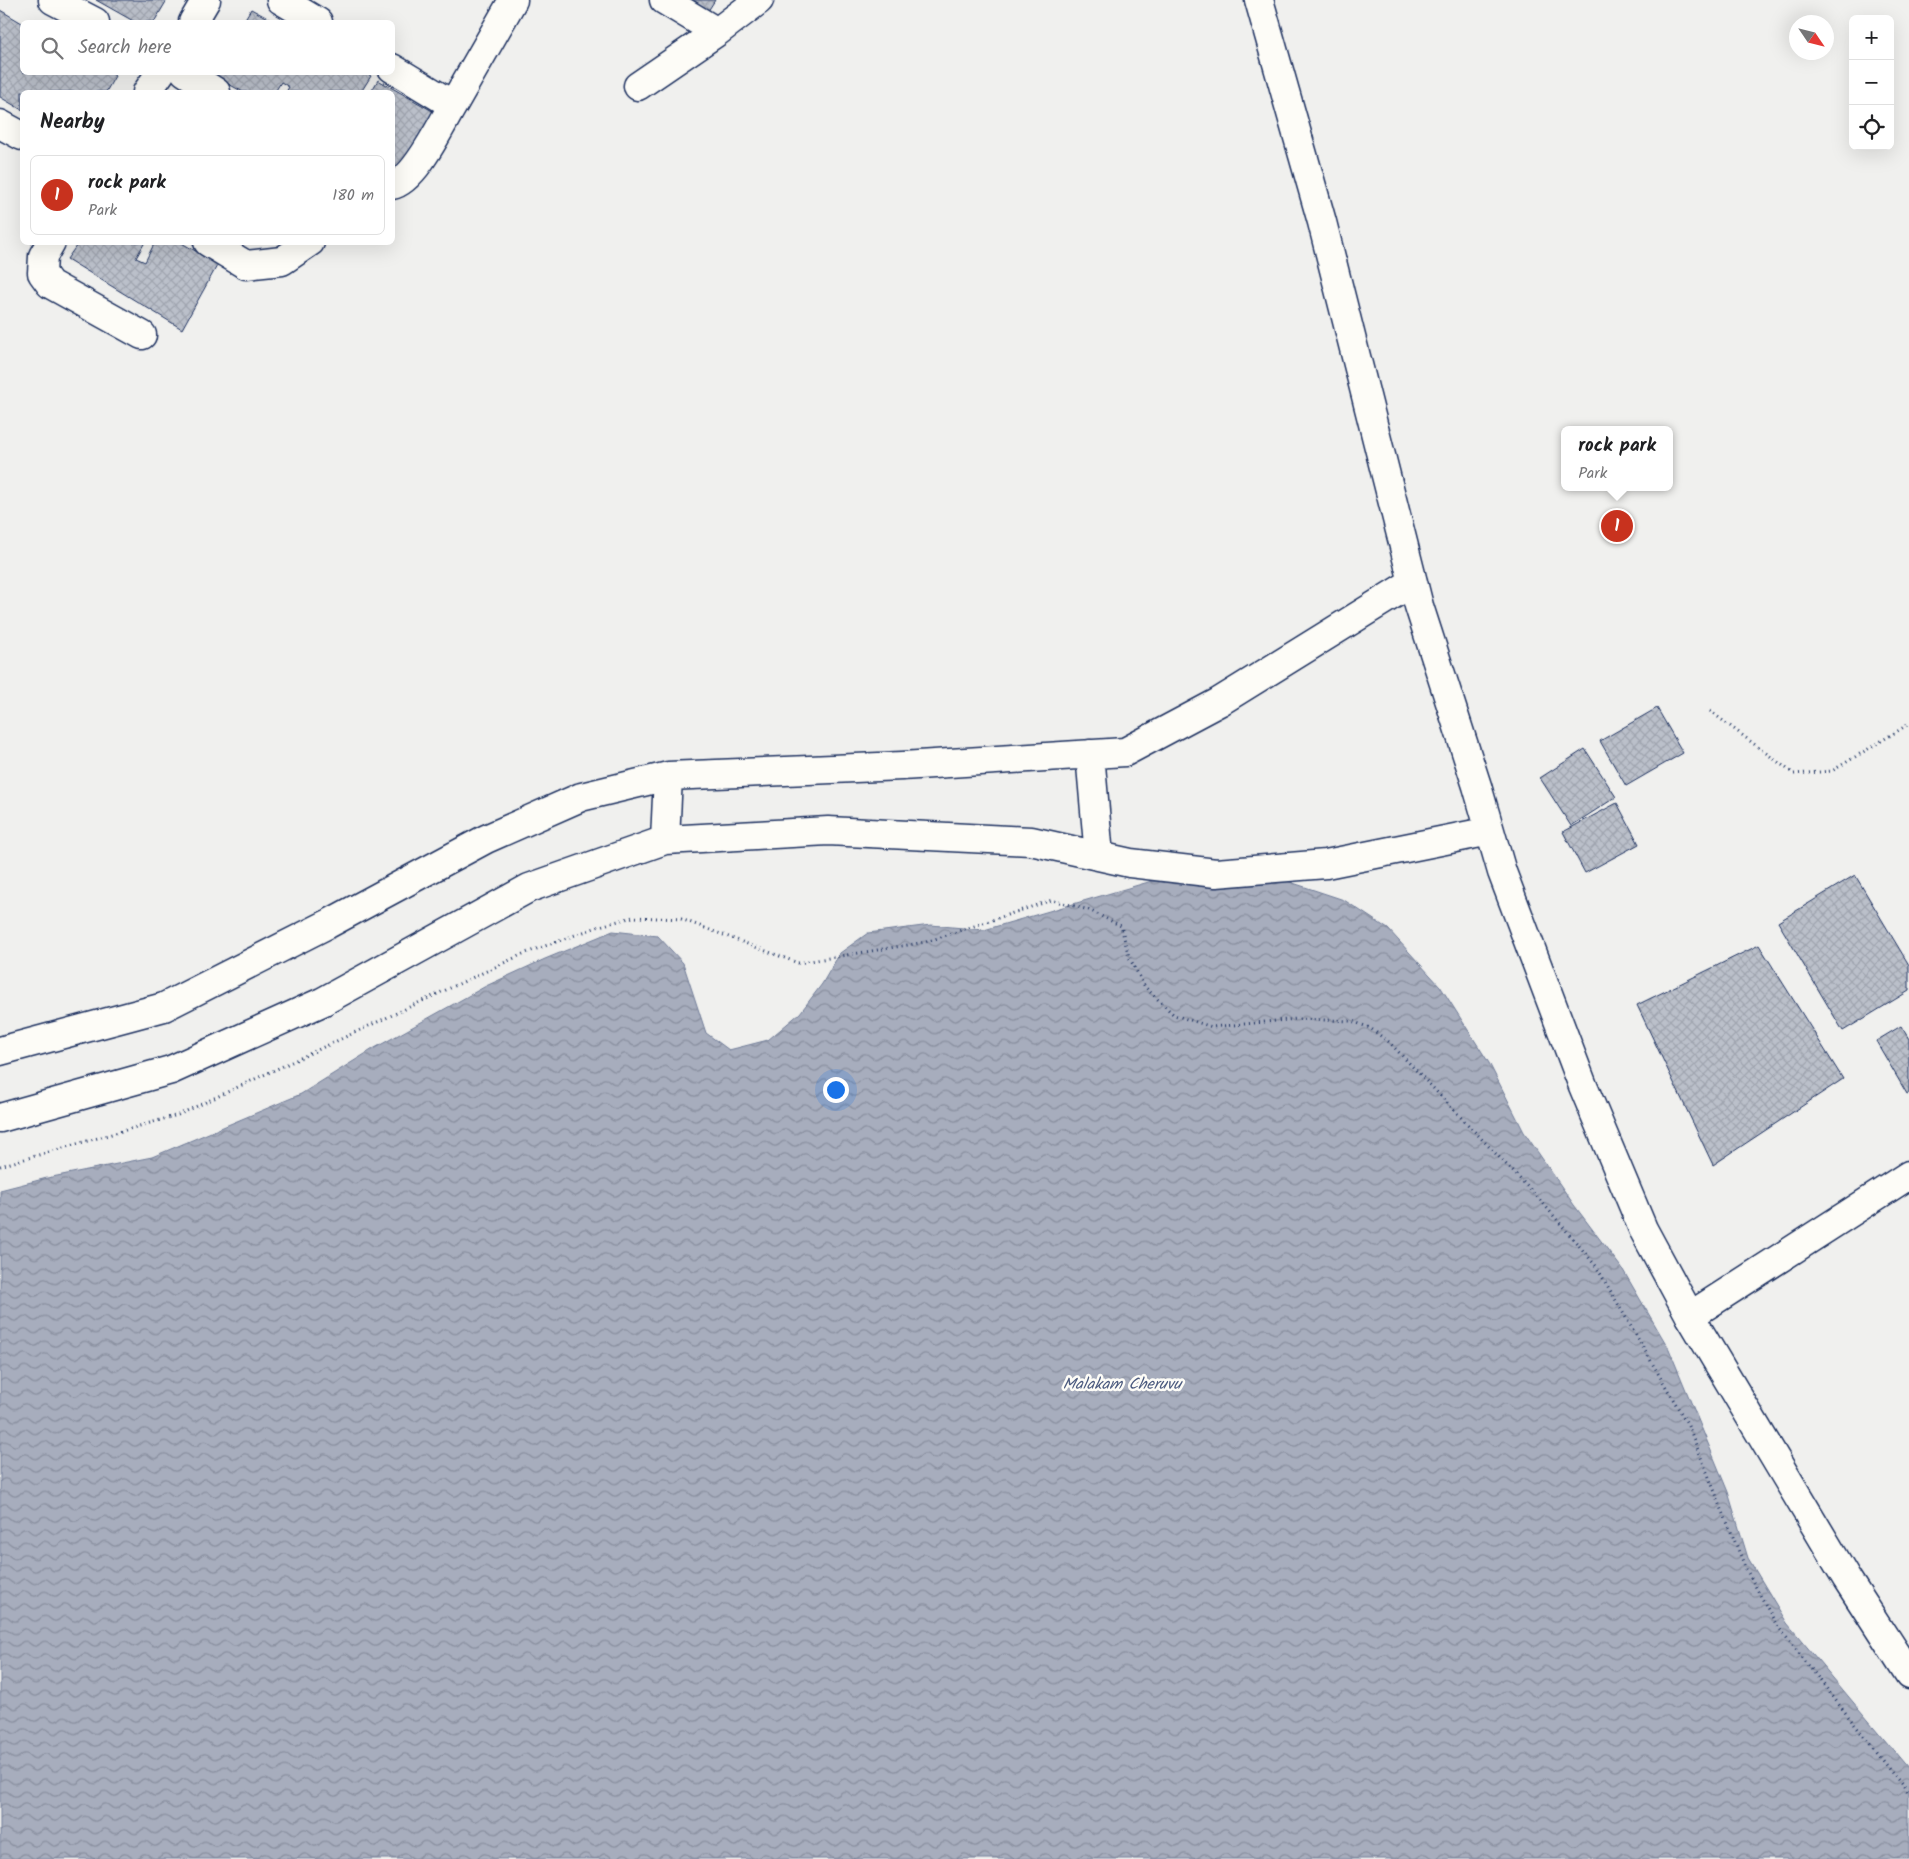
<!DOCTYPE html>
<meta charset="utf-8">
<style>
body{margin:0;font-family:Kalam,sans-serif;background:#f6f6f6;color:#202124}
.controls{position:absolute;right:15px;top:15px;display:grid;overflow:hidden;border-radius:8px;box-shadow:0 5px 20px #0002}
.controls button{width:45px;height:45px;display:grid;place-items:center;padding:0;border:0;border-bottom:1px solid #e0e0e0;background:#fff;color:#202124;font:25px sans-serif}
.compass{position:absolute;left:1789px;top:15px;width:45px;height:45px;border-radius:50%;background:#fff;box-shadow:0 5px 20px #0002;rotate:125deg}
.you{position:absolute;left:835px;top:1089px;width:18px;height:18px;margin:-12px;border:4px solid #fff;border-radius:50%;background:#1a73e8;box-shadow:0 0 0 8px #1a73e833}
.badge{display:grid;place-items:center;width:32px;height:32px;border-radius:50%;background:#c8321e;color:#fff;font-size:16px;font-weight:700}
.pin{position:absolute;translate:-50% -50%;border:2px solid #fff;box-shadow:0 1px 5px #0006}
.popup{position:absolute;left:1561px;top:426px;width:112px;height:65px;box-sizing:border-box;display:grid;place-content:center;border-radius:8px;background:#fff;filter:drop-shadow(0 1px 4px #0005);font-size:16px;white-space:nowrap;color:#757577}
.popup b{font-size:19px;color:#202124}
.popup::after{content:'';position:absolute;left:50%;top:100%;margin-left:-10px;border:10px solid transparent;border-top-color:#fff}
.list{margin:0;padding:0;list-style:none}
h2{display:flex;justify-content:space-between;align-items:center;height:65px;margin:0;padding:0 20px;font-size:21px}
h2 small{font-size:16px;font-weight:400;color:#757577}
.list li{display:grid;grid-template-columns:32px 1fr auto;gap:15px;align-items:center;box-sizing:border-box;height:80px;margin:0 10px 10px;padding:0 10px;border:1px solid #e0e0e0;border-radius:8px}
.list b{display:block;font-size:19px;white-space:nowrap}
.list p{margin:0;font-size:16px;white-space:nowrap;color:#757577}
.list em{font-size:16px;font-style:normal;color:#757577}
.icon{flex:none;width:28px;height:28px;fill:none;stroke:currentColor;stroke-width:2;stroke-linecap:round;stroke-linejoin:round}
.map{position:relative;flex:none;width:1909px;height:1859px;overflow:hidden}
.search{position:absolute;background:#fff;box-shadow:0 5px 20px #0002;left:20px;top:20px;width:375px;height:55px;display:flex;align-items:center;gap:12px;box-sizing:border-box;padding:0 18px;border-radius:8px;color:#757577;font-size:19px}
.panel{position:absolute;background:#fff;box-shadow:0 5px 20px #0002;left:20px;top:90px;width:375px;height:155px;border-radius:8px}
.map>svg:first-child{display:block}
</style>
<div class="map">
<svg width="1909" height="1859" viewBox="0 0 1909 1859">
<defs>
<pattern id="water-waves" width="16" height="10" patternUnits="userSpaceOnUse" patternTransform="scale(1.25)"><rect width="16" height="10" fill="#a7adbd"/><path d="M0 5q4-4 8 0t8 0" fill="none" stroke="#878d9d"/></pattern>
<pattern id="building-cross-hatch" width="8" height="8" patternUnits="userSpaceOnUse" patternTransform="scale(1.25)"><rect width="8" height="8" fill="#bbc0ca"/><path d="M0 0l8 8M0 8l8-8" fill="none" stroke="#a0a5b0"/></pattern>
</defs>
<rect width="100%" height="100%" fill="#f0f0ee"/>
<filter id="ink" filterUnits="userSpaceOnUse"><feTurbulence type="fractalNoise" baseFrequency=".02" numOctaves="2"/><feDisplacementMap in="SourceGraphic" scale="10" xChannelSelector="R" yChannelSelector="G"/><feConvolveMatrix kernelMatrix="1 2 1 2 8 2 1 2 1" color-interpolation-filters="sRGB"/></filter>
<g filter="url(#ink)">
<path fill="url(#water-waves)" stroke="#6f7b97" d="M1269,875L1344,900L1388,929L1440,986L1489,1063L1524,1132L1574,1205L1623,1270L1669,1349L1728,1492L1748,1558L1787,1623L1909,1769V1859H0V1190L47,1178L152,1157L301,1094L373,1049L486,986L545,959L613,931L658,936L683,963L706,1033L729,1050L768,1040L800,1013L822,984L840,953L868,933L931,925L984,930L1152,881Z"/>
<path fill="url(#building-cross-hatch)" stroke="#1b2f5e" d="M96,0H167L154,22H135Z
M688,0H715L708,11Z
M251,9L275,22H243Z
M0,10L22,23V72H110L115,76L106,92H22V110L0,97Z
M216,72H364L371,76L361,92H286L289,87L281,82L275,92H243L214,76Z
M378,80L436,113L392,177V92H371Z
M79,242H145L136,258L145,262L155,242H180L218,264L182,329L67,259Z
M1657,708L1683,753L1626,786L1600,741Z
M1585,749L1616,797L1571,826L1540,778Z
M1617,803L1639,844L1585,873L1563,832Z
M1855,875L1909,965V991L1843,1031L1778,922Z
M1759,945L1843,1079L1713,1165L1637,1005Z
M1901,1026L1909,1039V1093L1907,1094L1876,1041Z"/>
<g fill="none" stroke-linecap="round" stroke-linejoin="round">
<g stroke="#1b2f5e" stroke-width="31">
<path id="street" d="M53,0L95,22
M281,0L318,22
M664,0L717,32L759,0
M193,22L206,0
M392,68L453,105L513,0
M185,72L216,92
M638,86L717,32
M147,92L161,72
M0,124L22,136
M392,185C415,181 441,125 453,105
M51,242L43,256L42,273L50,284L142,335
M208,242L246,265L282,261L310,242
M1690,1316L1909,1175"/>
</g>
<g stroke="#1b2f5e" stroke-width="31">
<path id="secondary" d="M1259,0L1322,222L1419,606L1477,786L1502,872L1583,1086L1643,1229L1690,1316L1847,1579L1909,1675
M1090,754L1099,856
M665,840L668,776
M0,1051L164,1007L328,924L486,839L581,797L668,776L902,766L1125,752L1219,702L1413,582
M0,1118L171,1070L322,1002L529,888L665,840L828,831L1031,841L1130,863L1216,873L1326,864L1490,831"/>
</g>
<path stroke="#1b2f5e" stroke-width="3" stroke-dasharray="1 4" stroke-linecap="butt" d="M1710,711L1794,774L1832,771L1909,724
M0,1166L178,1115L523,954L600,926L633,917L681,919L798,963L926,942L1052,900L1089,910L1121,926L1129,957L1145,987L1174,1015L1212,1027L1297,1019L1352,1021L1370,1028L1389,1042L1542,1202L1596,1266L1688,1425L1746,1569L1776,1624L1909,1794"/>
<use href="#street" stroke="#fdfcf7" stroke-width="28"/>
<use href="#secondary" stroke="#fdfcf7" stroke-width="28"/>
</g>
</g>
<g text-anchor="middle" dominant-baseline="central" stroke-width="5" stroke-linejoin="round" paint-order="stroke">
<g font-size="16" font-style="italic" fill="#4c5b7f" stroke="#fdfcf7">
<text x="1122" y="1384">Malakam Cheruvu</text>
</g>
</g>
</svg>
<div class="controls">
<button>+</button>
<button>−</button>
<button><svg class="icon" aria-label="locate" viewBox="0 0 24 24"><circle cx="12" cy="12" r="6"/><path d="M12 2v4M12 18v4M2 12h4M18 12h4"/></svg></button>
</div>
<svg class="compass" viewBox="-18 -18 36 36"><path d="M0-13l5 13h-10z" fill="#e53935"/><path d="M0 13l5-13h-10z" fill="#757577"/></svg>
<div class="you"></div>
<div class="pin badge" style="left:1617px;top:526px">1</div>
<div class="popup"><b>rock park</b>Park</div>
<div class="search"><svg class="icon" aria-label="search" viewBox="0 0 24 24"><circle cx="10" cy="10" r="6"/><path d="M15 15l6 6"/></svg>Search here</div>
<section class="panel">
<h2>Nearby<small></small></h2>
<ul class="list">
<li><span class="badge">1</span><div><b>rock park</b><p>Park</p></div><em>180 m</em></li>
</ul>
</section>
</div>
